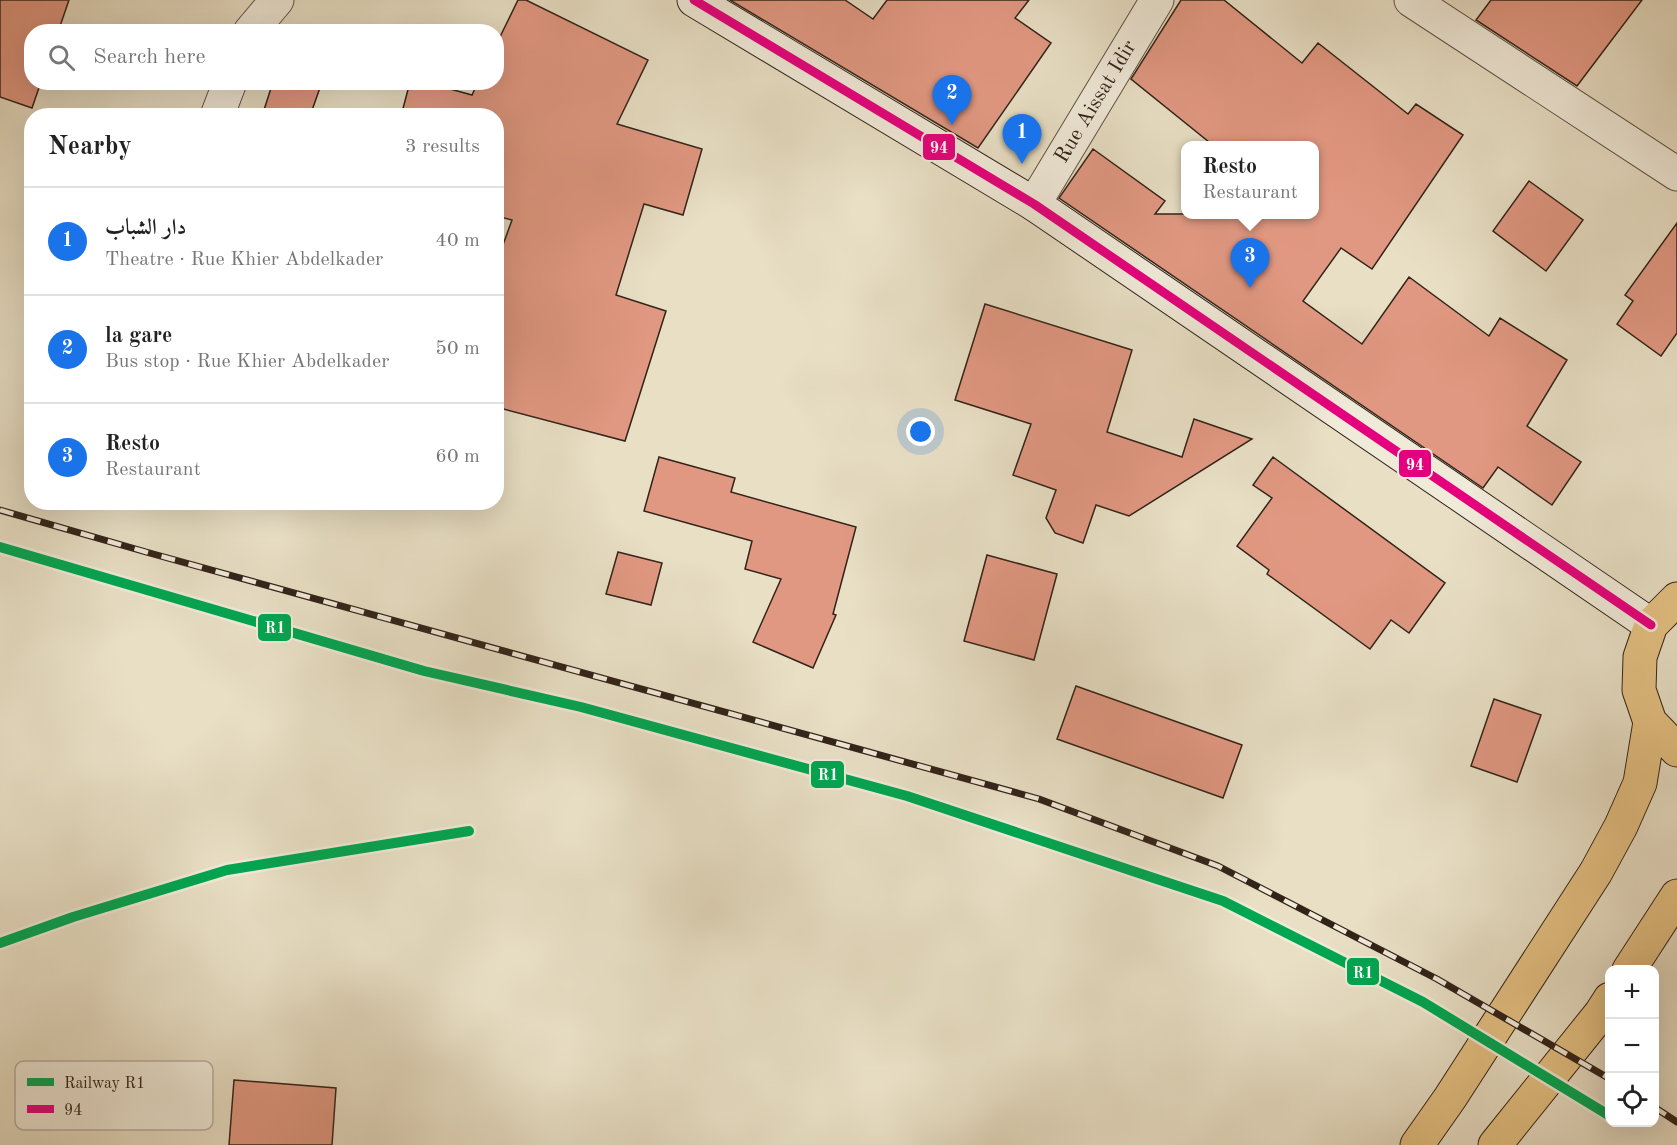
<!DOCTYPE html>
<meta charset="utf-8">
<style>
body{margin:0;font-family:"Old Standard TT",Amiri,serif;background:#f6f6f6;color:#222}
.controls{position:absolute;right:18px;bottom:18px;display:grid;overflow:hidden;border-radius:12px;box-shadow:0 6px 24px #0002}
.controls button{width:54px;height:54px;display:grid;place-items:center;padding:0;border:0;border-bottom:2px solid #e0e0e0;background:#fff;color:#222;font:30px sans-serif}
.you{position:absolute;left:921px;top:432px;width:21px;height:21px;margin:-15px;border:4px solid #fff;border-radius:50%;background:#1a73e8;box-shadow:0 0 0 9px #1a73e833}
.badge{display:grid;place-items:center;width:39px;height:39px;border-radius:50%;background:#1a73e8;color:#fff;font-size:20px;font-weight:700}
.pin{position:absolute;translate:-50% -50px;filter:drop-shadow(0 2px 3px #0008)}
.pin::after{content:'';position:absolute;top:32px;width:21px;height:18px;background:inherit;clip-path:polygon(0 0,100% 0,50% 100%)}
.popup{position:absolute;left:1181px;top:141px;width:138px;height:78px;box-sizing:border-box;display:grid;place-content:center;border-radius:12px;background:#fff;filter:drop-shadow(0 2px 4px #0005);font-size:20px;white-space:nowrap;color:#767676}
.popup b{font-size:22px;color:#222}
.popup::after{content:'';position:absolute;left:50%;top:100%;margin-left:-12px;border:12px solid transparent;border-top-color:#fff}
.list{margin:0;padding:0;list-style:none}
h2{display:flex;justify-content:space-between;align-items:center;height:78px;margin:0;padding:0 24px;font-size:26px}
h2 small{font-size:20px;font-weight:400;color:#767676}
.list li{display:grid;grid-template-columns:39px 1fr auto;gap:18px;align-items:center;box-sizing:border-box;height:108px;padding:0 24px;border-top:2px solid #e0e0e0}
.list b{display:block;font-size:22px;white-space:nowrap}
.list p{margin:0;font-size:20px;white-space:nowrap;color:#767676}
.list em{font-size:20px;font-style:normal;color:#767676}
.icon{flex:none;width:33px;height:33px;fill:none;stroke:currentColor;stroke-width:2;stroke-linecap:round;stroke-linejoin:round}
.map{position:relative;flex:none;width:1677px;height:1145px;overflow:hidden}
.search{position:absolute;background:#fff;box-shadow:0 6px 24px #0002;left:24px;top:24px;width:480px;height:66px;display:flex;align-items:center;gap:15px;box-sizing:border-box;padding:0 21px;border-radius:24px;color:#767676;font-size:22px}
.panel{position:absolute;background:#fff;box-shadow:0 6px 24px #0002;left:24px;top:108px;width:480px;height:402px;border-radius:24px}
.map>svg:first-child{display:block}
</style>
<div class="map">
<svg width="1677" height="1145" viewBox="0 0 1677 1145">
<rect width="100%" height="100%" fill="#e8dfc5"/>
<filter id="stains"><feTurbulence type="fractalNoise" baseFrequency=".00333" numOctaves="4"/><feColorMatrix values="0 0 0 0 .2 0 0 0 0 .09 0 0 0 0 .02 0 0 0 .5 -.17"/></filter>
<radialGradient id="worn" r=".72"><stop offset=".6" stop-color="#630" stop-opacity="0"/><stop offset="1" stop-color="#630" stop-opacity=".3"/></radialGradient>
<path fill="#e19882" stroke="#322319" stroke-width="1.5" d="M0,0H69L58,32H32V82H41L32,108L0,97Z
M518,0H526L648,60L617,124L702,149L683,215L644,204L616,295L666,311L625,441L496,407V264L512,220L496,216V116H401L410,82H425L472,95L478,82H496V45Z
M730,0H845L873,19L887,0H1029L1015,18L1051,43L978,148Z
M1181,0H1224L1302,63L1318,43L1408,114L1416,104L1463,135L1372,269L1341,248L1303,301L1362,344L1409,277L1489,336L1500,318L1567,360L1527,426L1581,462L1552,505L1498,467L1483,488L1059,198L1093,149L1165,201L1155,214H1314V146H1214L1131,79Z
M1491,0H1642L1577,86L1476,20Z
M273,82H322L310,116H262Z
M1529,181L1583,220L1546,271L1493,231Z
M1677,223V333L1661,356L1617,324L1633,301L1625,295Z
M985,304L1132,350L1107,432L1182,457L1194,419L1252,439L1129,516L1096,505L1083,543L1055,533L1046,518L1056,490L1013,475L1031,424L955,400Z
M659,457L735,478L731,492L856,527L833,614L836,615L813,668L753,642L781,579L745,569L752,541L644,511Z
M1273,457L1445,583L1409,633L1391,620L1370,649L1267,574L1269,570L1237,546L1272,498L1253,485Z
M618,552L662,563L651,605L606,594Z
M987,555L1057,574L1034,660L964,641Z
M1076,686L1242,745L1223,798L1057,739Z
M1494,699L1541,715L1517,782L1471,766Z
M234,1080L336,1088L332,1145H229Z"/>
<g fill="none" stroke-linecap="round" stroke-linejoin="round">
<g stroke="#605244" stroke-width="35">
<path id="minor" d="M1411,0L1677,174
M250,32L277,0
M217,116L230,82
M1034,204L1157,0"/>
</g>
<g stroke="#322319" stroke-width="35">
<path id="secondary" d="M694,0L1034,204L1651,625"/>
</g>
<g stroke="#322319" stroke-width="35">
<path id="primary" d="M1677,599L1651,625L1640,657L1639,690L1650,722L1677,750
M1629,970L1677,896
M1417,1145L1450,1098L1596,872L1621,826L1640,783L1650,722
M1495,1145L1601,1013L1610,999"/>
</g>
<use href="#minor" stroke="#f0ead9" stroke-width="33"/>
<use href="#secondary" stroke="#f0ead9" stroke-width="33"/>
<use href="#primary" stroke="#e4c082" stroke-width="33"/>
<g stroke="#322319" stroke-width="7">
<path id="rail" d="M0,510L146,552L1039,799L1218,866L1437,979L1610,1079
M0,943L73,917L227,870L469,831
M1654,1107L1677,1122"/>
</g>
<use href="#rail" stroke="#f0ead9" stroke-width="4.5" stroke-dasharray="14" stroke-linecap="butt"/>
<g stroke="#f0ead9" stroke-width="14">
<path id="bus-1" d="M694,0L1034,204L1651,625"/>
</g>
<use href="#bus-1" stroke="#e5007d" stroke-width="9"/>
<g stroke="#f0ead9" stroke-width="15">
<path id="rail-1" d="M0,547L424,671L581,707L907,796L1223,901L1423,1002L1610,1116
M0,943L73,917L227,870L469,831"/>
</g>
<use href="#rail-1" stroke="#00a651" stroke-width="10"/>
</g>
<g text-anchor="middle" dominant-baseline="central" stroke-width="5" stroke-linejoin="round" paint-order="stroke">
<g font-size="21" fill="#322319" stroke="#f0ead9">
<text transform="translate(1096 102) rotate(-59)">Rue Aissat Idir</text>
</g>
</g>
<rect x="15" y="1061" width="198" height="69" rx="9" fill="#f0ead9" stroke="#b7ae9f" stroke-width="1.5"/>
<rect x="27" y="1078" width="27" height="8" fill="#00a651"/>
<rect x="27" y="1105" width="27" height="8" fill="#e5007d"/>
<g font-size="16" fill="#322319">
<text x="64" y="1088">Railway R1</text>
<text x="64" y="1115">94</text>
</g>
<g stroke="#f0ead9" stroke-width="2">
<rect x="922" y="133" width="34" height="28" rx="6" fill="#e5007d"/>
<rect x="1398" y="449" width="34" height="29" rx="6" fill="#e5007d"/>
<rect x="257" y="613" width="35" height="29" rx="6" fill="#00a651"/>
<rect x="810" y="760" width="35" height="29" rx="6" fill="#00a651"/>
<rect x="1346" y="957" width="34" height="29" rx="6" fill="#00a651"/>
</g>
<g font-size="16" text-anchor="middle" font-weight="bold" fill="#fff">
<text x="939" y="153">94</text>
<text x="1415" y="470">94</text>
<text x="275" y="633">R1</text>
<text x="828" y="780">R1</text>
<text x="1363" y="978">R1</text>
</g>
<rect width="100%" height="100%" filter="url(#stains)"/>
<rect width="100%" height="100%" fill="url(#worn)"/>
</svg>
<div class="controls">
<button>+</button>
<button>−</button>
<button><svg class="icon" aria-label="locate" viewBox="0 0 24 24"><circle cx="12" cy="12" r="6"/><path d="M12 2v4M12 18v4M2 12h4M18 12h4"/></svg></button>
</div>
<div class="you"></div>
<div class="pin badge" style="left:1022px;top:164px">1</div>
<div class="pin badge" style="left:952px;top:125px">2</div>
<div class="pin badge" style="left:1250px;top:288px">3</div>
<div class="popup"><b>Resto</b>Restaurant</div>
<div class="search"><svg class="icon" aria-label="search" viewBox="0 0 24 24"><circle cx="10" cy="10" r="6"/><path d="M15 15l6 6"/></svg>Search here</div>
<section class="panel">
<h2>Nearby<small>3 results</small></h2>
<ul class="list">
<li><span class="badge">1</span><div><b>دار الشباب</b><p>Theatre · Rue Khier Abdelkader</p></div><em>40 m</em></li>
<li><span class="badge">2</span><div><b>la gare</b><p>Bus stop · Rue Khier Abdelkader</p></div><em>50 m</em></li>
<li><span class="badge">3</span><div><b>Resto</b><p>Restaurant</p></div><em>60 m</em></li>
</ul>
</section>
</div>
